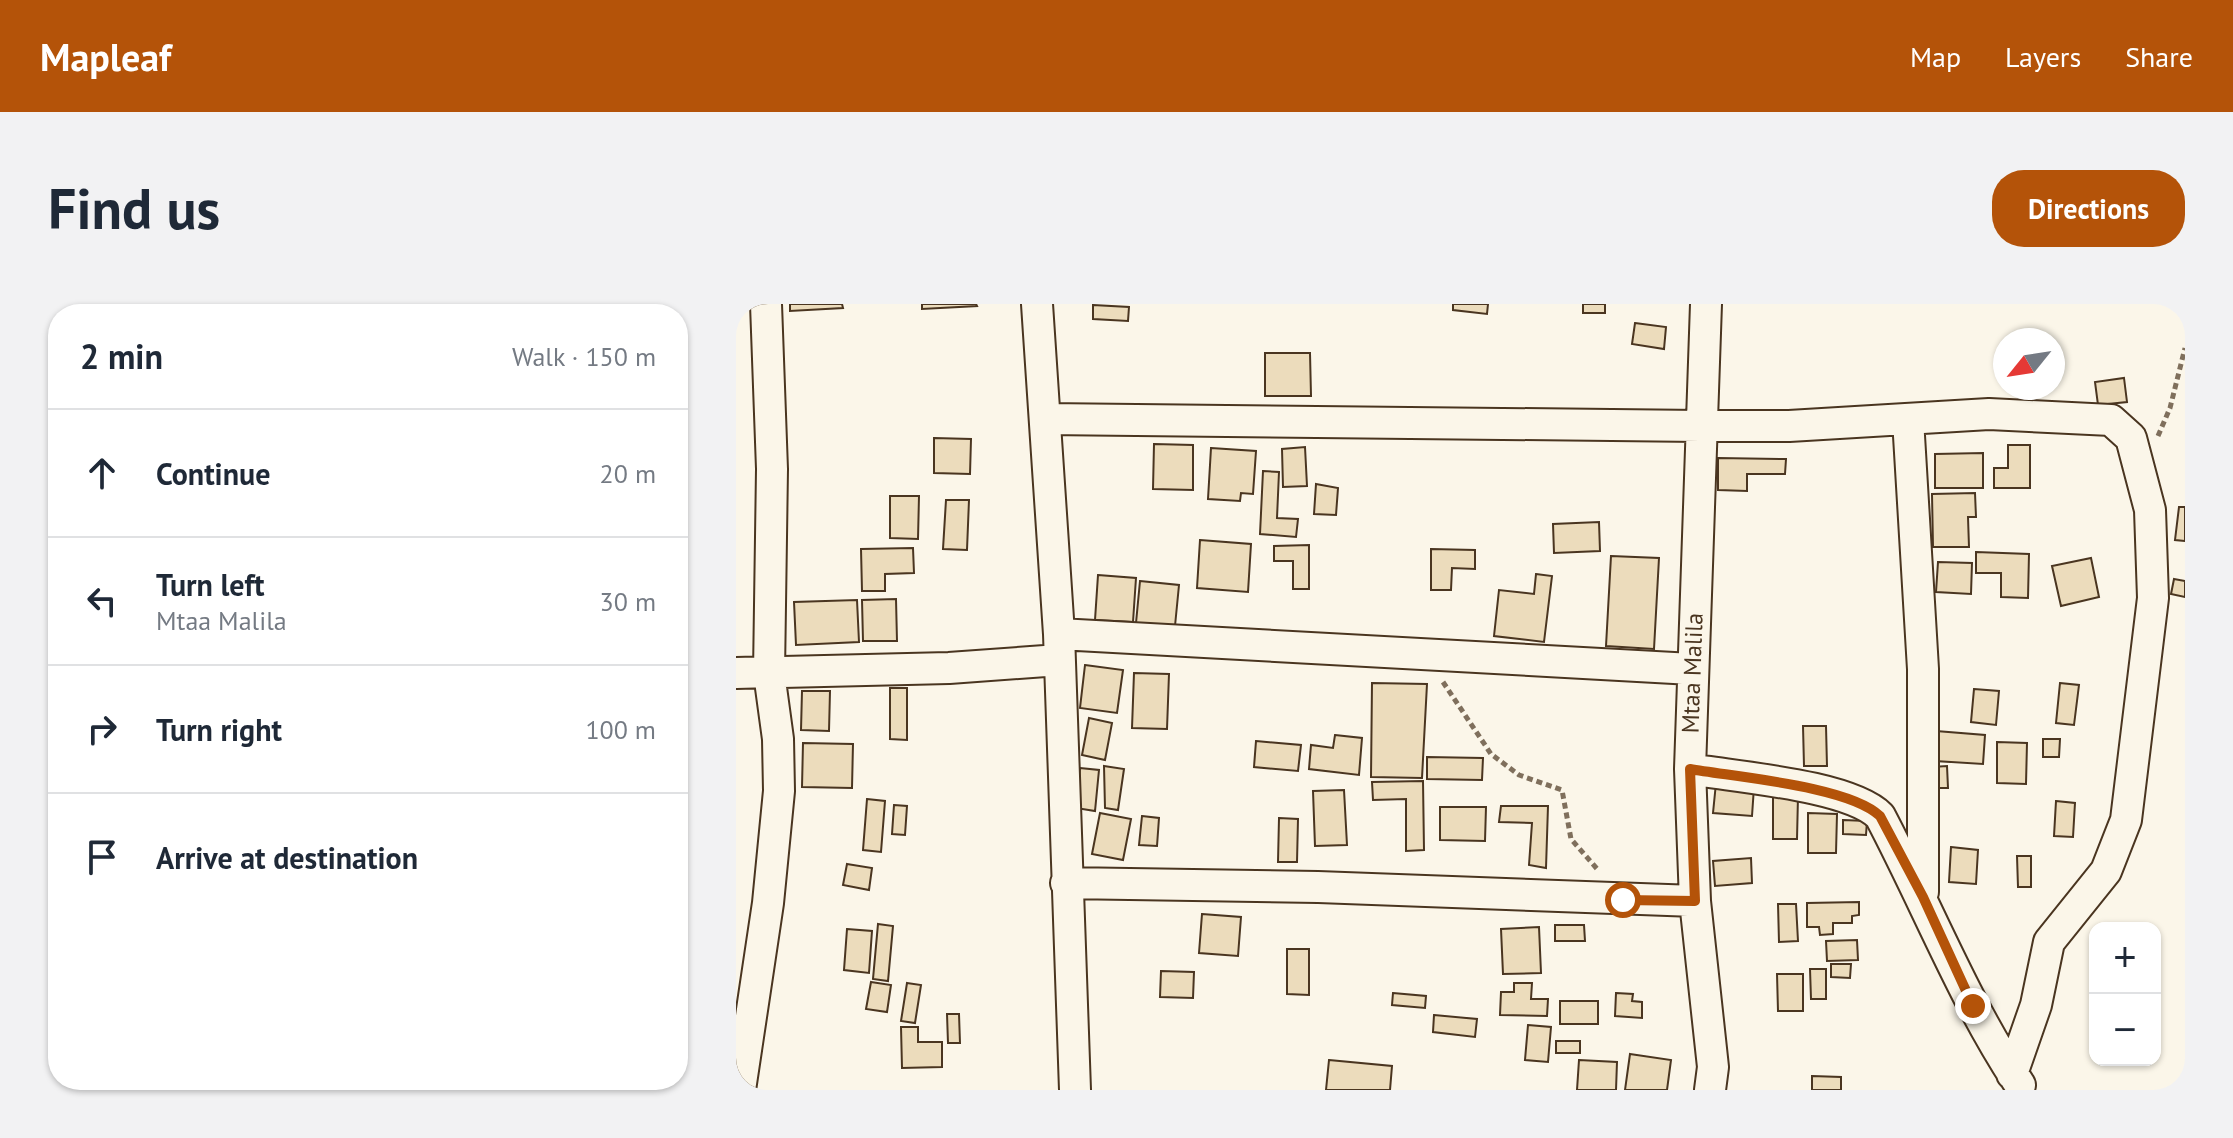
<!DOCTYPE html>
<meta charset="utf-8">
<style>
body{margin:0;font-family:"PT Sans",sans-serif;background:#f2f2f3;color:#1f2937}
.controls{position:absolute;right:24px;bottom:24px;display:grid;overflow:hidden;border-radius:16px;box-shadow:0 2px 6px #0004}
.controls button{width:72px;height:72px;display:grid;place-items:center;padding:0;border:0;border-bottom:2px solid #e0e1e3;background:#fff;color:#1f2937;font:40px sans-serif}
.compass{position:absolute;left:1257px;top:24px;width:72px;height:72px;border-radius:50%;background:#fff;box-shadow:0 2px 6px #0004;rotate:240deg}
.stop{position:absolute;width:24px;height:24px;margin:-18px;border:6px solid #b45309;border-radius:50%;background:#fff}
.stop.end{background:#b45309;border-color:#fff;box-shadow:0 2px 8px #0008}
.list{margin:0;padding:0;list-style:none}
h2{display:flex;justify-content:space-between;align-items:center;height:104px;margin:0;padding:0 32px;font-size:34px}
h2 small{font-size:26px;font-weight:400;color:#747a83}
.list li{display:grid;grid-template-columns:52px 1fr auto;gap:24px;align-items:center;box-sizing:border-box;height:128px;padding:0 32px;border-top:2px solid #e0e1e3}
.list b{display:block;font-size:30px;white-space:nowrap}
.list p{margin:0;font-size:26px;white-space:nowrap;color:#747a83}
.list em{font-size:26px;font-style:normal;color:#747a83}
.icon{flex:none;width:44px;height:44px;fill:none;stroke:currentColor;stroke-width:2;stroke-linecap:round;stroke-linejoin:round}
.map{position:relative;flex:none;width:1449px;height:786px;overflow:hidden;border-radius:32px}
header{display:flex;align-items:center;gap:48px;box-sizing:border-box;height:112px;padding:0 40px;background:#b45309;color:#fff}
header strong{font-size:38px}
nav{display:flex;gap:44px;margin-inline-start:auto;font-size:28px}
.intro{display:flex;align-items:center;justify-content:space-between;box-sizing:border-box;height:192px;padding:0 48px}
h1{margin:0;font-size:56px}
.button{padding:20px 36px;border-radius:32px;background:#b45309;color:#fff;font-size:28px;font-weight:700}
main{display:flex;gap:48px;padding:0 48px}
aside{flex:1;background:#fff;border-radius:32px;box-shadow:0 2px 6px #0004}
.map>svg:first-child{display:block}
</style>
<header>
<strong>Mapleaf</strong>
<nav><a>Map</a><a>Layers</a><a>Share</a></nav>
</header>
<div class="intro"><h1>Find us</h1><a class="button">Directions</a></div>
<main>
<aside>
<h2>2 min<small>Walk · 150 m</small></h2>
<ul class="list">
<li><svg class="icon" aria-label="ahead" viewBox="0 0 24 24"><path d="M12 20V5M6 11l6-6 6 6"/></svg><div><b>Continue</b></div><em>20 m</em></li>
<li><svg class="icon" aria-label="left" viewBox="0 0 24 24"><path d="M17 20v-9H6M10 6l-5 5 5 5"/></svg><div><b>Turn left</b><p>Mtaa Malila</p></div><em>30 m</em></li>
<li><svg class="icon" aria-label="right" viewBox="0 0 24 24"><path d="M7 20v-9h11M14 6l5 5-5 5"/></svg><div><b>Turn right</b></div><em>100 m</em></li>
<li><svg class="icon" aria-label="arrive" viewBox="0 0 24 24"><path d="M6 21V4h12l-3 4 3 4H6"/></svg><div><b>Arrive at destination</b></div></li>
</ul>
</aside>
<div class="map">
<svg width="1449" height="786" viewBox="0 0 1449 786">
<rect width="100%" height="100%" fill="#fbf6e9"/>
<path fill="#ecdcbc" stroke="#4a3520" stroke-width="2" d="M54,0H106L107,4L54,7Z
M186,0H240L241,2L186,5Z
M717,0H752L751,10L717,6Z
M847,0H869V9H847Z
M357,1L393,3L392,17L357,15Z
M899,19L930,23L928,45L896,40Z
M529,49H574L575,92H529Z
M1388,74L1391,98L1362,101L1359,78Z
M198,134L235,135L234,170L198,169Z
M418,140L457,141V186L417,185Z
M1272,141H1294V184H1258V164H1272Z
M569,143L571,182L547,183L546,145Z
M475,144L520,147L517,190L505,189L504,197L472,195Z
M1247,149V184H1199V150Z
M982,154L1050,155L1049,170H1011V187L982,186Z
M527,167L543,168L541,214L562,215L560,233L524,230Z
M580,180L602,184L600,211L578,210Z
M1239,189L1240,213H1232L1233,243H1197L1196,190Z
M154,192H183L182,235L154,234Z
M210,196H233L231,246L207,245Z
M1443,203H1449V237L1439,236Z
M863,218L864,247L818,249L817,220Z
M464,236L515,240L512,288L461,284Z
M573,241V285H557V257H538V242Z
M177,244L178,269L149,270V287H126L125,245Z
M695,245L739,246V265L716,264L715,286H695Z
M1240,248L1293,250L1292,294L1265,293V269H1240Z
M875,252L923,254L918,345L870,342Z
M1355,254L1363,293L1325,302L1316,262Z
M1202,258L1236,259L1235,290L1200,288Z
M800,270L816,272L808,338L758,332L763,286L798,290Z
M362,271L400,274L397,318L359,316Z
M1438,275L1449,277V293L1435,290Z
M404,277L443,281L439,322L400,319Z
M160,295L161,337H127L126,296Z
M121,296L123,338L60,341L58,298Z
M349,361L387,366L381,409L344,404Z
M398,369L433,370L431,425L396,424Z
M636,379L691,380L686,474L635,473Z
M1324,379L1343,381L1338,421L1320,419Z
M154,384H171V436L154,435Z
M1238,385L1263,387L1260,421L1235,418Z
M66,387H94L93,427L65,426Z
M353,414L376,419L369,456L346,451Z
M1067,422H1090L1091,462H1068Z
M1200,427L1249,431L1247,460L1199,457Z
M599,431L626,434L623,471L573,465L575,441L597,444Z
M1307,435H1324L1323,453H1307Z
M520,437L565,441L562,467L518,463Z
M1261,438L1291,439L1290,480L1261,479Z
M67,439L117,440L116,484L66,483Z
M691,453L747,454L746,476L691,475Z
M368,462L388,465L382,506L369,504Z
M1211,462L1212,484H1196V463Z
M344,464L363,466L359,507L340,504Z
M687,477L688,546L670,547V495L637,496L636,478Z
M980,479L1018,483L1016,512L977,509Z
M608,486L611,541L579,542L577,487Z
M1037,492H1062L1061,535H1037Z
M131,495L149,497L145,548L127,546Z
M1320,497L1339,499L1337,533L1318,532Z
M158,501L171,502L169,531L156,530Z
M765,502H812L810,564L793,561L796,519L763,518Z
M704,503H750L749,537L704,536Z
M364,509L395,515L387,556L356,550Z
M1072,509L1101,510L1100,549H1072Z
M406,512L423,514L421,542L403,541Z
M543,514L562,515L561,558H542Z
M1107,516L1131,517L1130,531L1107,530Z
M1215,543L1242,546L1240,580L1213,578Z
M1281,552H1295V583H1282Z
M1015,554L1016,579L979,582L977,557Z
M111,560L136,564L133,586L107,581Z
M1123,598V611L1116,612V619H1097V630L1084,631L1083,623H1071V599Z
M1042,600H1060L1062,637L1043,638Z
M466,610L505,613L502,652L463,649Z
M142,620L157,622L152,677L137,675Z
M819,621H848L849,637H819Z
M803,623L805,669L767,670L765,625Z
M111,625L136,627L133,669L108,666Z
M1121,636L1122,656L1091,657L1090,637Z
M551,645H573V691L551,690Z
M1095,660H1115L1114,674L1095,673Z
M1074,665H1090V695H1075Z
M425,667L458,668L457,694L424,693Z
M1041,670H1067V707H1042Z
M135,678L155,681L151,708L130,705Z
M171,679L185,681L179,719L165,717Z
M778,679H796L795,695H812L811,712L764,711L765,688H778Z
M657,689L690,692L689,704L656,701Z
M880,689L897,690L896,697L906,698V714L879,712Z
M824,697H862V720H824Z
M211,710H223L224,739H212Z
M698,711L741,715L739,733L697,728Z
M792,721L815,723L812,758L789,756Z
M165,723H182V738H206V763L166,764Z
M820,737H844V749H820Z
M894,750L935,756L931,786H889Z
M593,756L656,762L654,786H590Z
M843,756L881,758L880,786H841Z
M1076,772L1105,773V786H1076Z"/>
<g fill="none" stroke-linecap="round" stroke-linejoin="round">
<g stroke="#4a3520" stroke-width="34">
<path id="minor" d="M301,0L323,330L339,786
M970,0L954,465L959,597L977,763L974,786
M310,115L964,122H1053L1253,110L1375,116L1395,134L1414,206L1417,294L1390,516L1370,567L1313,638L1300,701L1276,770
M1172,115L1187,365V588
M323,330L956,365
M0,369L213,364L323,356
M954,465C999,473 1113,481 1144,512C1191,601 1228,697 1284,781
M330,579L582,583L959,597
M4,786L32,599L43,487L42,435L33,369L36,165L30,0"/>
</g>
<path stroke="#7f6f5c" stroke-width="5" stroke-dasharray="6 4" stroke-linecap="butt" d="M1448,0L1449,5
M1422,132L1434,104L1449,44
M707,378L755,450L783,471L826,486L835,535L862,566"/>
<use href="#minor" stroke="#fbf6e9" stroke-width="30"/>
</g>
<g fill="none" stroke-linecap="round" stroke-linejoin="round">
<path stroke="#b45309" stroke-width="10" d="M887,596L959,597L954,465C999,473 1113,482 1144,512L1187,593L1237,702"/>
</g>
<g text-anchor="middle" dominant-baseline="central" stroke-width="6" stroke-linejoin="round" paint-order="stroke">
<g font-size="24" fill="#4a3520" stroke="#fbf6e9">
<text transform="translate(956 369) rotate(-88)">Mtaa Malila</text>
</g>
</g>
</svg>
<div class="controls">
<button>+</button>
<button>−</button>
</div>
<svg class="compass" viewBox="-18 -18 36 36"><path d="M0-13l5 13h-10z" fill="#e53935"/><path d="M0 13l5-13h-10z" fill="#747a83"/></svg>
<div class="stop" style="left:887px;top:596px"></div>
<div class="stop end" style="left:1237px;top:702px"></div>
</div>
</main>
